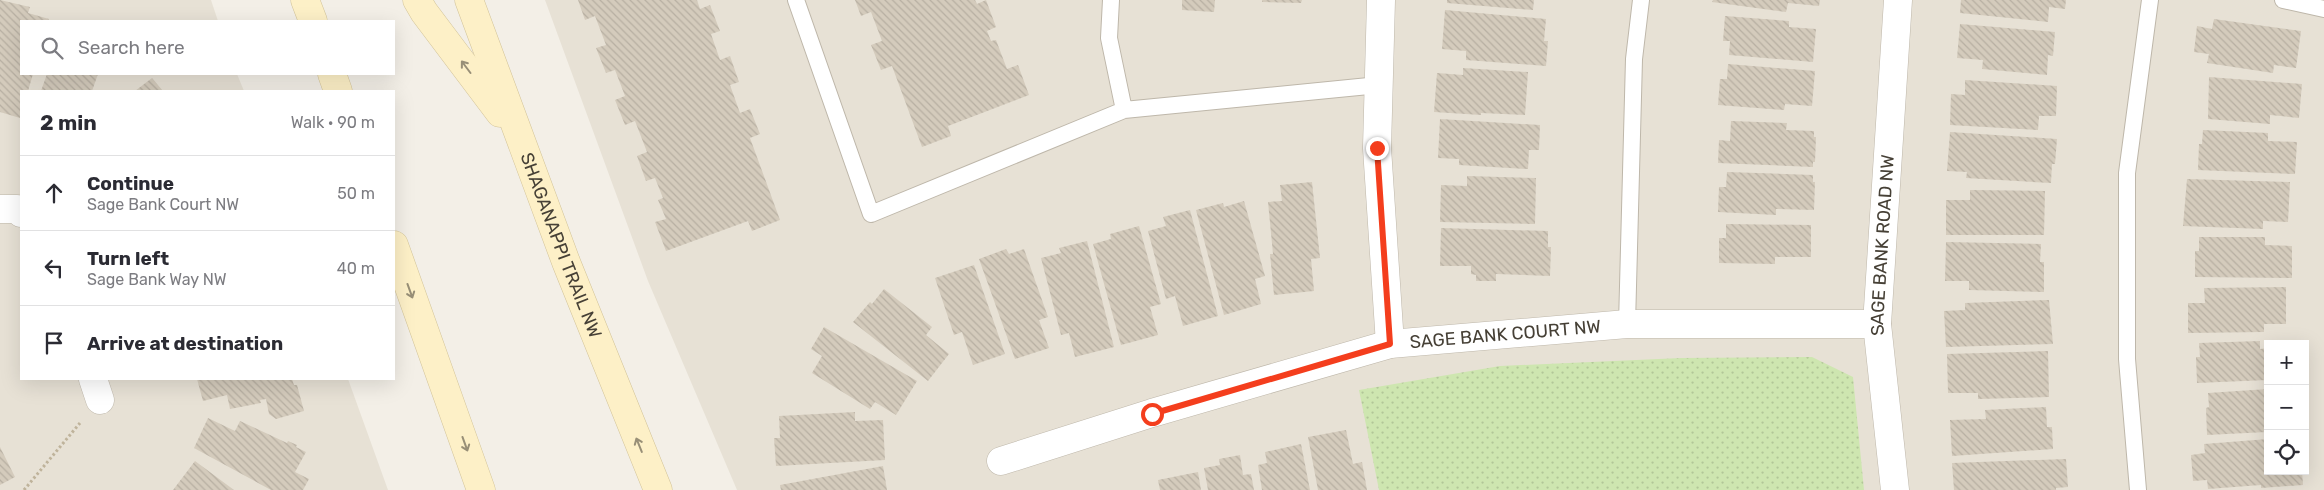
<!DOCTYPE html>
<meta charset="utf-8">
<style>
body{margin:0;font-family:Rubik,sans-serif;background:#f7f7f7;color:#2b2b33}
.controls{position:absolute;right:15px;bottom:15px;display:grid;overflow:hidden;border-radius:0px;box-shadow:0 5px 20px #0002}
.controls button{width:45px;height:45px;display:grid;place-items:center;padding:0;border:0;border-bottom:1px solid #e1e1e2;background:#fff;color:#2b2b33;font:25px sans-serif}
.stop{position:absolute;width:15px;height:15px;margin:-11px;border:4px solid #f43e1d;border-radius:50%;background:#fff}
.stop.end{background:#f43e1d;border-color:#fff;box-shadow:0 1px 5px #0008}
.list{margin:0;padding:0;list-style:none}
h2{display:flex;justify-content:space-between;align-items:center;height:65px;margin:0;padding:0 20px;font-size:21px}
h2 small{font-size:16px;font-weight:400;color:#7c7c81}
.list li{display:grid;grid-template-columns:32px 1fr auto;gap:15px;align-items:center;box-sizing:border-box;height:75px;padding:0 20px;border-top:1px solid #e1e1e2}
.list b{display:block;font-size:19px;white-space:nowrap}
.list p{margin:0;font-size:16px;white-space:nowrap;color:#7c7c81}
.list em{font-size:16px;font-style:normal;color:#7c7c81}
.icon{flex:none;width:28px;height:28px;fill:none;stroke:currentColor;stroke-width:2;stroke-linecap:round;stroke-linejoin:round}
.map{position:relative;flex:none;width:2324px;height:490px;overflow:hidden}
.search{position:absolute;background:#fff;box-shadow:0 5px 20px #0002;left:20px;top:20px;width:375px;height:55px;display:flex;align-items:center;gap:12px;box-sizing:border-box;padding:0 18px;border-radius:0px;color:#7c7c81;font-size:19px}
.panel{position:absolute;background:#fff;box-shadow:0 5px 20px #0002;left:20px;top:90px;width:375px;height:290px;border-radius:0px}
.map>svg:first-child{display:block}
</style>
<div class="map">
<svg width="2324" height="490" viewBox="0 0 2324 490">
<defs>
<pattern id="grass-dots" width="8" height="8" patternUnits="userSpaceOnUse" patternTransform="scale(1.25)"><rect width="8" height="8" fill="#cee6b0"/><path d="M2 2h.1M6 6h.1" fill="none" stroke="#b2c698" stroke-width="1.8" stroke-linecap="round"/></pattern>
<pattern id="building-back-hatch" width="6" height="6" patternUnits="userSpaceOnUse" patternTransform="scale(1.25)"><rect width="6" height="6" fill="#d4cbbc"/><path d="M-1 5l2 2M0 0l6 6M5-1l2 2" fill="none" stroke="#b7afa2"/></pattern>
</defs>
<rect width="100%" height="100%" fill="#f3efe7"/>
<path fill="#e7e1d5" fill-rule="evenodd" d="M0,0H211L218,21H21V74H237L244,91H21V379H348L388,490H0Z
M545,0H2324V490H737L648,281ZM2268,344H2305V471H2268Z"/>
<path fill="url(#grass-dots)" d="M1812,357L1853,377L1864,490H1379L1359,390L1500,366L1681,358Z"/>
<path fill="url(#building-back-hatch)" d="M0,0L30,7L28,13L49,19L48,21H21V74H33L28,91H21L20,118L0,112Z
M578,0H697L700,9L710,5L720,31L711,34L720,60L730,56L739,82L730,85L740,113L750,109L760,134L750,138L780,220L752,231L748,221L666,251L655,222L666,219L658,200L663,198L655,178L646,181L637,156L647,152L635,121L625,125L615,100L625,96L615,70L606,73L596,48L606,45L595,16L585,20Z
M855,0H975L977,4L986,0L996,27L987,31L991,41L996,40L1007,69L1018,65L1029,95L948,126L951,136L922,147L892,66L881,70L871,45L882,41L871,12L861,16Z
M1182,0H1215L1214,12L1182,10Z
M1262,0H1302L1301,3L1262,2Z
M1447,0H1534L1533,10L1447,3Z
M1713,0H1820L1819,6L1788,3L1786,12L1712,2Z
M1961,0H2066L2065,9L2049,7L2048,22L1960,13Z
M1445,10L1546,19L1544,41H1548L1546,66L1466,60V51L1442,49Z
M1725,16L1789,21V27L1816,29L1813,62L1729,55L1730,41H1723Z
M2214,19L2301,31L2296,68L2274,65L2273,73L2207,63L2209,54L2194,52L2197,26L2212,29Z
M1960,24L2055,32L2053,56L2048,55L2047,75L1982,69L1983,60L1957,58Z
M1728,64L1815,71L1812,106L1785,104L1784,110L1718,105L1720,79H1727Z
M1463,68L1528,72L1525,115L1481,113V115L1434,112L1437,73L1463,75Z
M47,74H98L92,91H41Z
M2209,77L2302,84L2299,118L2270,115V124L2208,119Z
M152,78L163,91H135Z
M1965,80L2057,86L2056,116H2039L2038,130L1950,125L1951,94L1965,95Z
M1440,119L1540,125L1539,150H1529L1528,169L1459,165V159L1438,158Z
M1731,121L1787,123L1786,130L1814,131V137H1816L1815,162H1813V167L1718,163L1719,140L1730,141Z
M2203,130L2268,133V141L2297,142L2295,174L2198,170L2199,144H2202Z
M1950,132L2057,139L2055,164H2052L2051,183L1966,178L1967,172L1947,171Z
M1727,172L1813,175V182H1815L1814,210L1776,209V215L1718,212L1719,187H1726Z
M1467,176L1536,178L1535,224L1440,222L1441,185L1467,186Z
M2187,179L2290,182L2288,222L2263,221V229L2183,226Z
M1312,182L1320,258L1311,259L1314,291L1274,295L1270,254H1273L1268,202L1282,201L1280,185Z
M1970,190L2045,191L2044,235H1946V200H1970Z
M1244,201L1265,276L1255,279L1261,304L1224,315L1196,210L1223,203L1224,207Z
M1190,210L1218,316L1183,326L1175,296L1166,299L1148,231L1166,226L1163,217Z
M1726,224L1811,225V257H1775V264L1719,263V238H1726Z
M1139,226L1161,304L1150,307L1158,335L1121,345L1093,244L1111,239L1110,234Z
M1441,228L1548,231V247H1551L1550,276L1496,274V281H1476V275L1471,274V266H1440Z
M2199,237H2265V245L2292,246V278L2195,277V251H2199Z
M1087,241L1114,347L1075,357L1069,333L1061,335L1041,258L1061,253L1059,248Z
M1946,242L2041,244L2040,262H2044V292L1969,290V281H1945Z
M1006,249L1009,254L1024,249L1048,317L1039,320L1049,348L1015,359L979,259Z
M974,265L1005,354L973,365L962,332L954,335L935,278Z
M2286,287V324H2264V332L2188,333V303H2205L2204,288Z
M884,289L932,327L926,335L949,354L928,381L853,322L870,302L872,304Z
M2049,300L2053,344L1946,347L1944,311L1965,310V303Z
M824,327L917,381L896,415L875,402L870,409L812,373L822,356L811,349Z
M2260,341V349L2268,348V380L2197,383L2196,357H2200L2199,343Z
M2048,351L2049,397L1978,399V393H1948L1947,354Z
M197,379H292L294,385H297L304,411L276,419L269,414L266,399L260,400L261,403L230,409L227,395L203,401Z
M2268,389L2267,432L2207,435L2206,408L2209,407L2208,393Z
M2046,407L2047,427H2052L2053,449L1952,456L1950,420L1986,419L1985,410Z
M855,412V421L883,420L885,460L776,466L774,438H780L779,416Z
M208,418L235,431L240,421L287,443L288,441L297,445L296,447L306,452L295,472L309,479L303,490H271L194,448Z
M1346,430L1353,464L1362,462L1367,490H1318L1308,437Z
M2268,439V471H2302L2303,485L2261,488V485L2208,489L2207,480L2193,481L2191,455L2205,453L2204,444Z
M1301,444L1310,490H1262L1258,465L1267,463L1265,452Z
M0,447L15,477L0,485Z
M1240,455L1243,475L1251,474L1254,490H1208L1204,468L1220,465L1219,459Z
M2066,459L2068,487L2056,488V490H1954L1952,463Z
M195,461L234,490H173Z
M883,466L887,490H781L780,485Z
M1198,472L1201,490H1160L1158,480Z"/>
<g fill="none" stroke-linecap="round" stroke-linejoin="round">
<g stroke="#beb7aa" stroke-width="18">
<path id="lane" d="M796,0L871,214L1124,110L1379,85
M1111,0L1109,38L1124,110
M2283,0L2324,9
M1627,324L1634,59L1641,0
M2138,490L2127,359V173L2150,0"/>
</g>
<g stroke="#beb7aa" stroke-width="29">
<g id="street">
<path d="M1381,0L1377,148L1390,344"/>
<path d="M0,209H17L21,213"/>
<path d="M93,379L100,400"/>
<path id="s1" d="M1001,461L1152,413L1390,344L1627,324H1877"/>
<path id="s2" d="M1895,490L1877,324L1898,0"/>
</g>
</g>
<g stroke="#d2c398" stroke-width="29">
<g id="secondary">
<path d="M305,0L313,21"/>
<path d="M417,0L424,12L500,113"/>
<path id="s3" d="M469,0L566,262L658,490"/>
<path d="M332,74L338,91"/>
<path d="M394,245L481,490"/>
</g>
</g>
<path stroke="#bfb39b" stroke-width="3" stroke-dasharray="2.5 2.5" stroke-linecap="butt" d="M24,490L80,423"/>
<use href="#lane" stroke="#fff" stroke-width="16"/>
<use href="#street" stroke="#fff" stroke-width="28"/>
<use href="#secondary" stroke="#fdf0c7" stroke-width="28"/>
</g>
<defs><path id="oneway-shaft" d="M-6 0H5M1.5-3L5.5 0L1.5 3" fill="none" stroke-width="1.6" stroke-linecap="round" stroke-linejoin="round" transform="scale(1.25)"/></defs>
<g stroke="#988f77">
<use href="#oneway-shaft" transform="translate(466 67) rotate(-127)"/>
<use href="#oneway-shaft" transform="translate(410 291) rotate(70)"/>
<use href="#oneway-shaft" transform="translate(465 444) rotate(70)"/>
<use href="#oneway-shaft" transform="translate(639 445) rotate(-112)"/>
</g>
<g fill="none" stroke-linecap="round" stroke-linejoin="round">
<path stroke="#f43e1d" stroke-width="6" d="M1152,414L1390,344L1377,148"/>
</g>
<g text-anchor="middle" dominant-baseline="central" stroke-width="4" stroke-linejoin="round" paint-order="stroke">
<g font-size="18" fill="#464036" stroke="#fff">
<text stroke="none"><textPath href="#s2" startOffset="246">SAGE BANK ROAD NW</textPath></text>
<text stroke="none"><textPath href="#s3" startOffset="262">SHAGANAPPI TRAIL NW</textPath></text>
<text stroke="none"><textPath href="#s1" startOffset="522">SAGE BANK COURT NW</textPath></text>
</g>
</g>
</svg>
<div class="controls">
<button>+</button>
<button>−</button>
<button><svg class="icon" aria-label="locate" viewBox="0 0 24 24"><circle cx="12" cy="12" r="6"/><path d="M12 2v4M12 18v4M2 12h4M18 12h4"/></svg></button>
</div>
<div class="stop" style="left:1152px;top:414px"></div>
<div class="stop end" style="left:1377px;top:148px"></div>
<div class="search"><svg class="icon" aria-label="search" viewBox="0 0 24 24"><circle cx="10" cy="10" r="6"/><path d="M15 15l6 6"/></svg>Search here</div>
<section class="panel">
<h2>2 min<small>Walk · 90 m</small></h2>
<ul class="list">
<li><svg class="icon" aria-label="ahead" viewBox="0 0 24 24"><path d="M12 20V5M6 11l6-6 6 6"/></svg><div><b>Continue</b><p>Sage Bank Court NW</p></div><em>50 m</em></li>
<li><svg class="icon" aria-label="left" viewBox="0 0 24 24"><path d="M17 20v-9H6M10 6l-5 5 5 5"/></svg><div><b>Turn left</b><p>Sage Bank Way NW</p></div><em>40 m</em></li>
<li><svg class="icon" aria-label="arrive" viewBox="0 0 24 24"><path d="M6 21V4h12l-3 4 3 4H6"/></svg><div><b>Arrive at destination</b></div></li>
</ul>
</section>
</div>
